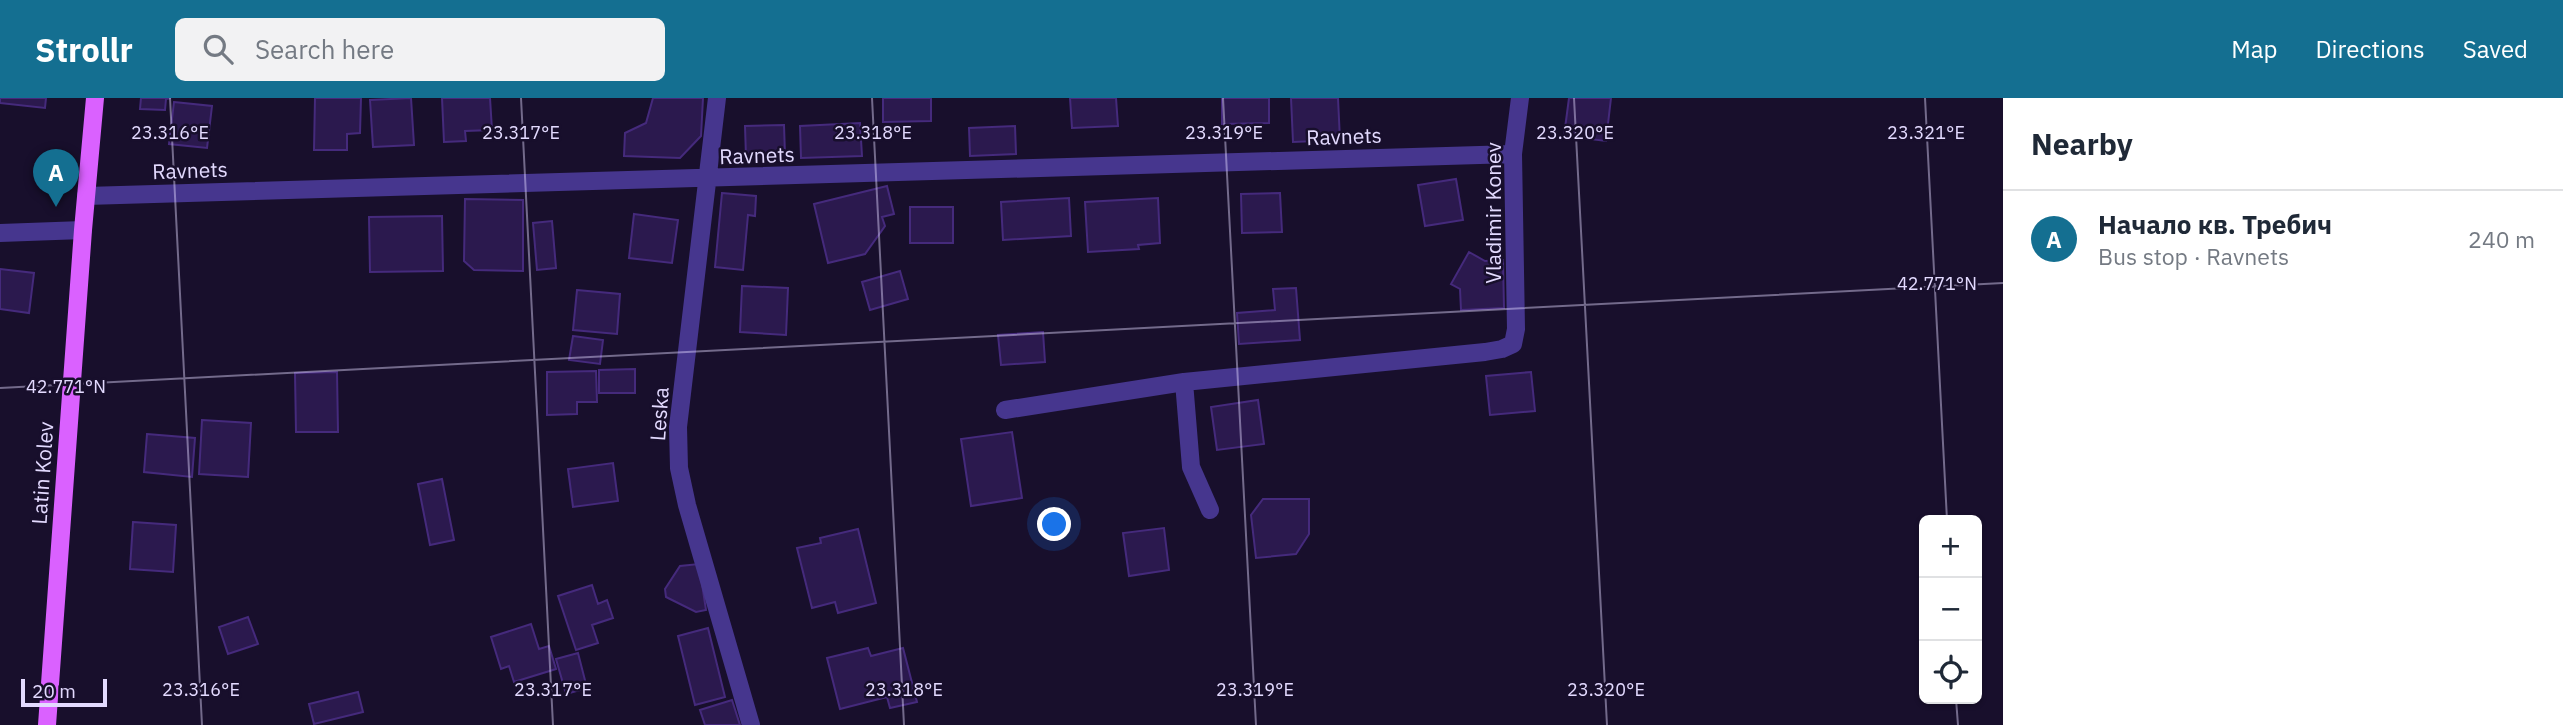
<!DOCTYPE html>
<meta charset="utf-8">
<style>
body{margin:0;font-family:"IBM Plex Sans",sans-serif;background:#f2f2f3;color:#1f2937}
.controls{position:absolute;right:21px;bottom:21px;display:grid;overflow:hidden;border-radius:10px;box-shadow:0 2px 5px #0004}
.controls button{width:63px;height:63px;display:grid;place-items:center;padding:0;border:0;border-bottom:2px solid #e0e1e3;background:#fff;color:#1f2937;font:35px sans-serif}
.scale{position:absolute;left:21px;bottom:18px;width:86px;box-sizing:border-box;padding-left:7px;border:4px solid #e3daff;border-top:0;font-size:19px;line-height:24px;white-space:nowrap;color:#e3daff;-webkit-text-stroke:5px #180f2c;paint-order:stroke}
.you{position:absolute;left:1055px;top:427px;width:24px;height:24px;margin:-18px;border:5px solid #fff;border-radius:50%;background:#1a73e8;box-shadow:0 0 0 10px #1a73e833}
.badge{display:grid;place-items:center;width:46px;height:46px;border-radius:50%;background:#146f91;color:#fff;font-size:23px;font-weight:700}
.pin{position:absolute;translate:-50% -58px;filter:drop-shadow(0 2px 4px #0008)}
.pin::after{content:'';position:absolute;top:37px;width:24px;height:21px;background:inherit;clip-path:polygon(0 0,100% 0,50% 100%)}
.list{margin:0;padding:0;list-style:none}
h2{display:flex;justify-content:space-between;align-items:center;height:91px;margin:0;padding:0 28px;font-size:30px}
h2 small{font-size:23px;font-weight:400;color:#747a83}
.list li{display:grid;grid-template-columns:46px 1fr auto;gap:21px;align-items:center;box-sizing:border-box;height:98px;padding:0 28px;border-top:2px solid #e0e1e3}
.list b{display:block;font-size:26px;white-space:nowrap}
.list p{margin:0;font-size:23px;white-space:nowrap;color:#747a83}
.list em{font-size:23px;font-style:normal;color:#747a83}
.icon{flex:none;width:38px;height:38px;fill:none;stroke:currentColor;stroke-width:2;stroke-linecap:round;stroke-linejoin:round}
.map{position:relative;flex:none;width:2003px;height:627px;overflow:hidden}
header{display:flex;align-items:center;gap:42px;box-sizing:border-box;height:98px;padding:0 35px;background:#146f91;color:#fff}
header strong{font-size:33px}
nav{display:flex;gap:38px;margin-inline-start:auto;font-size:24px}
.search{width:490px;height:63px;background:#f2f2f3;display:flex;align-items:center;gap:18px;box-sizing:border-box;padding:0 24px;border-radius:10px;color:#747a83;font-size:26px}
main{display:flex}
aside{flex:1;background:#fff}
.map>svg:first-child{display:block}
</style>
<header>
<strong>Strollr</strong>
<div class="search"><svg class="icon" aria-label="search" viewBox="0 0 24 24"><circle cx="10" cy="10" r="6"/><path d="M15 15l6 6"/></svg>Search here</div>
<nav><a>Map</a><a>Directions</a><a>Saved</a></nav>
</header>
<main>
<div class="map">
<svg width="2003" height="627" viewBox="0 0 2003 627">
<rect width="100%" height="100%" fill="#180f2c"/>
<path fill="#2b194e" stroke="#452a7c" stroke-width="2" d="M0,0H46L45,10L0,5Z
M141,0H171L166,1L165,12L140,11Z
M315,0H361L360,35L347,36V52H314Z
M411,0L414,47L373,49L370,2Z
M442,0H490L492,32L465,33L466,43L444,44Z
M653,0H703L701,38L680,60L624,58L625,35L646,25Z
M883,0H931V23L883,24Z
M1070,0H1116L1118,28L1072,30Z
M1222,0H1269V25L1222,26Z
M1291,0H1338L1340,42L1293,44Z
M1569,0H1611L1606,43L1564,38Z
M174,4L212,8L207,50L169,46Z
M860,25L862,58L801,60L800,28Z
M784,27L785,57L746,59L745,28Z
M1015,28L1016,56L970,58L969,30Z
M1456,81L1463,122L1425,128L1418,87Z
M887,88L894,116L882,119L885,128L865,156L828,165L814,106Z
M722,95L756,98L755,118L748,117L743,172L715,169Z
M1280,95L1282,134L1242,135L1241,96Z
M1069,100L1071,138L1003,142L1001,104Z
M1158,100L1160,145L1138,147L1139,151L1088,154L1085,104Z
M465,101L523,102V173L474,172L464,163Z
M910,109H953V145H910Z
M634,116L678,122L672,165L629,160Z
M442,118L443,173L370,174L369,119Z
M552,123L556,170L537,172L533,125Z
M1469,154L1485,163L1503,162L1504,210L1461,212L1460,191L1451,186Z
M0,171L34,175L29,215L0,211Z
M900,173L908,201L870,212L862,184Z
M742,188L788,190L786,237L740,234Z
M1296,190L1300,242L1239,246L1237,215L1275,212L1273,191Z
M577,192L620,196L617,236L573,232Z
M1043,234L1045,264L1001,267L998,237Z
M573,238L603,242L600,266L569,262Z
M635,271V295H599V272Z
M596,273L597,304H577V316L547,317V274Z
M337,274L338,334H296L295,275Z
M1531,274L1535,313L1490,317L1486,278Z
M1258,302L1264,346L1217,352L1211,309Z
M202,322L251,325L248,379L199,376Z
M1012,334L1022,400L971,408L961,341Z
M147,336L195,340L192,379L144,374Z
M613,365L618,403L573,409L568,371Z
M442,381L454,442L430,447L418,386Z
M1263,401H1309V436L1296,456L1256,460L1251,417Z
M133,424L176,427L173,474L130,471Z
M1164,430L1169,472L1129,478L1123,435Z
M858,431L876,505L838,515L835,504L812,510L797,450L821,445L820,440Z
M699,466L706,512L696,514L666,499L665,491L680,468Z
M592,487L598,506L607,502L613,520L592,527L598,545L576,552L558,498Z
M248,519L258,546L228,556L219,529Z
M531,526L539,551L549,548L556,571L514,584L509,568L501,571L491,539Z
M708,530L725,599L695,607L678,538Z
M868,550L871,558L903,550L917,604L890,610L887,599L840,611L827,560Z
M578,555L587,590L566,596L556,561Z
M358,594L363,614L314,626L309,606Z
M732,602L740,627H705L700,612Z"/>
<g fill="none" stroke-linecap="round" stroke-linejoin="round">
<path stroke="#46368e" stroke-width="18" d="M717,0L678,329L679,370L687,407L751,627
M86,98L1513,56
M0,135L83,132
M1184,284L1191,369L1210,412
M1005,312L1184,284L1485,254L1502,251L1513,246L1516,231L1513,56L1520,0"/>
<path stroke="#da61ff" stroke-width="18" d="M47,627L83,132L95,0"/>
</g>
<path fill="none" stroke="#e3daff" stroke-width="2" stroke-opacity="0.45" d="M170,0L202,627M521,0L553,627M872,0L904,627M1223,0L1256,627M1574,0L1607,627M1925,0L1947,422M0,290L2003,185M1956,601L1958,627"/>
<g text-anchor="middle" dominant-baseline="central" stroke-width="5" stroke-linejoin="round" paint-order="stroke">
<g font-size="21" fill="#e3daff" stroke="#180f2c">
<text transform="translate(1344 38) rotate(-2)">Ravnets</text>
<text transform="translate(757 57) rotate(-2)">Ravnets</text>
<text transform="translate(190 72) rotate(-2)">Ravnets</text>
<text transform="translate(1493 115) rotate(-90)">Vladimir Konev</text>
<text transform="translate(659 316) rotate(-86)">Leska</text>
<text transform="translate(42 375) rotate(-86)">Latin Kolev</text>
</g>
</g>
<g font-size="18" text-anchor="middle" fill="#e3daff" stroke="#180f2c" stroke-width="5" stroke-linejoin="round" paint-order="stroke">
<text x="170" y="41">23.316°E</text>
<text x="521" y="41">23.317°E</text>
<text x="873" y="41">23.318°E</text>
<text x="1224" y="41">23.319°E</text>
<text x="1575" y="41">23.320°E</text>
<text x="1926" y="41">23.321°E</text>
<text x="1937" y="192">42.771°N</text>
<text x="66" y="295">42.771°N</text>
<text x="201" y="598">23.316°E</text>
<text x="553" y="598">23.317°E</text>
<text x="904" y="598">23.318°E</text>
<text x="1255" y="598">23.319°E</text>
<text x="1606" y="598">23.320°E</text>
</g>
</svg>
<div class="controls">
<button>+</button>
<button>−</button>
<button><svg class="icon" aria-label="locate" viewBox="0 0 24 24"><circle cx="12" cy="12" r="6"/><path d="M12 2v4M12 18v4M2 12h4M18 12h4"/></svg></button>
</div>
<div class="scale">20 m</div>
<div class="you"></div>
<div class="pin badge" style="left:56px;top:109px">A</div>
</div>
<aside>
<h2>Nearby<small></small></h2>
<ul class="list">
<li><span class="badge">A</span><div><b>Начало кв. Требич</b><p>Bus stop · Ravnets</p></div><em>240 m</em></li>
</ul>
</aside>
</main>
